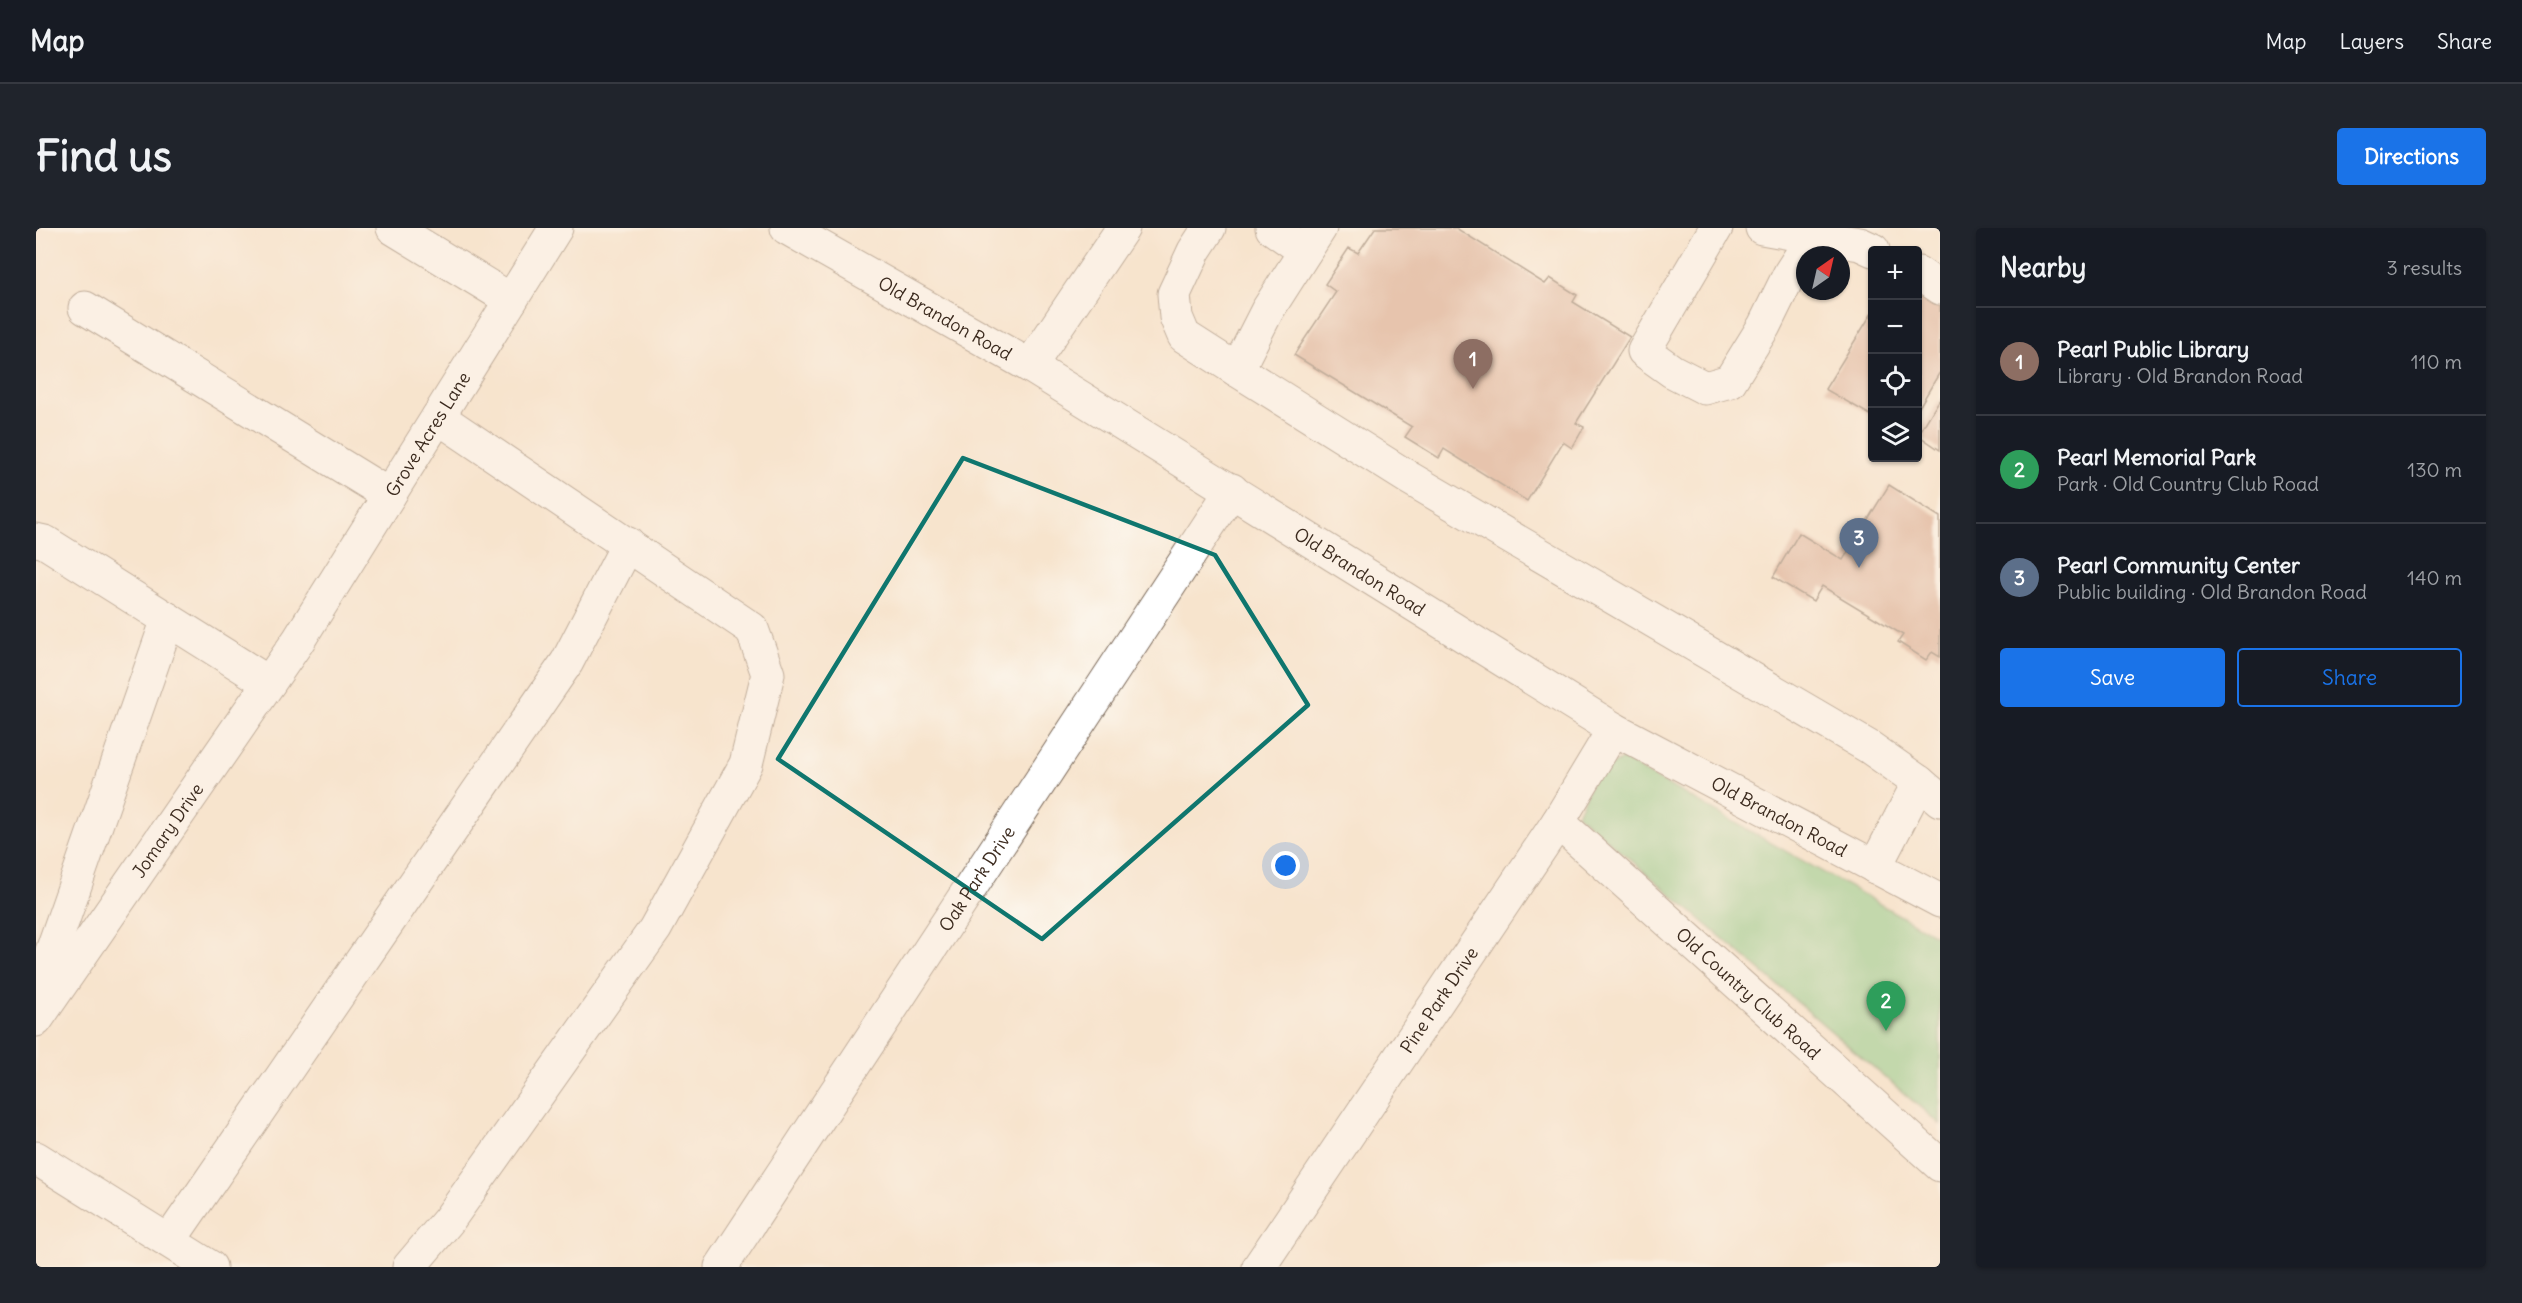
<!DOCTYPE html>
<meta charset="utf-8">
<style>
body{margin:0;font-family:Delius,sans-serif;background:#20242c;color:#f1f3f6}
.controls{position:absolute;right:18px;top:18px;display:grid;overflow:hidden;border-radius:6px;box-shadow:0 2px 4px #0004}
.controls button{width:54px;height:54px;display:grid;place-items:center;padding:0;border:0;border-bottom:2px solid #363941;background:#171b24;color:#f1f3f6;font:30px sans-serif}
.compass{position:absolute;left:1760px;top:18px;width:54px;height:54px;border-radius:50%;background:#171b24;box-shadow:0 2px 4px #0004;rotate:34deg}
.you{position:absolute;left:1250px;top:638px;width:21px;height:21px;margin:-15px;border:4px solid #fff;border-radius:50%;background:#1a73e8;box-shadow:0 0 0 9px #1a73e833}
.badge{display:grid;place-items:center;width:39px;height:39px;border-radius:50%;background:#1a73e8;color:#fff;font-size:20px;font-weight:700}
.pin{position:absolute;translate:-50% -50px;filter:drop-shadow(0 2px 3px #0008)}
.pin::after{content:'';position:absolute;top:32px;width:21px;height:18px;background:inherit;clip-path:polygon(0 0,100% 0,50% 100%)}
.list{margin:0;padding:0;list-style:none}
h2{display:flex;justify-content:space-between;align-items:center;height:78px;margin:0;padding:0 24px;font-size:26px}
h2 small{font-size:20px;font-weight:400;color:#9ea1a6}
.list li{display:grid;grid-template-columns:39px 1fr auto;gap:18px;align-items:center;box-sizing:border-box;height:108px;padding:0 24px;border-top:2px solid #363941}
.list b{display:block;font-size:22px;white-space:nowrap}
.list p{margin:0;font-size:20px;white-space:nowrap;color:#9ea1a6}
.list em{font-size:20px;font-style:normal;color:#9ea1a6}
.actions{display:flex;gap:12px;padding:18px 24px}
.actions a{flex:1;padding:14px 0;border:2px solid #1a73e8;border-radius:6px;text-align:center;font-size:21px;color:#1a73e8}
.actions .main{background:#1a73e8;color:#fff}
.icon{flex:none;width:33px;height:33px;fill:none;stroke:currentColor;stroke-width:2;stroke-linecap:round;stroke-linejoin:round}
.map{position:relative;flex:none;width:1904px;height:1039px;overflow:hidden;border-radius:6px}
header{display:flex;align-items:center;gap:36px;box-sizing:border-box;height:84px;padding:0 30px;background:#171b24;border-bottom:2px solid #363941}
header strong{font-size:28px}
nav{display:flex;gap:33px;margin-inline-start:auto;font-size:21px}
.intro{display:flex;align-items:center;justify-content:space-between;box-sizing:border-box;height:144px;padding:0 36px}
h1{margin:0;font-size:42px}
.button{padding:15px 27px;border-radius:6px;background:#1a73e8;color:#fff;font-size:21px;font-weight:700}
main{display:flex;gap:36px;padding:0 36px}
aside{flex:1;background:#171b24;border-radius:6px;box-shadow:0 2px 4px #0004}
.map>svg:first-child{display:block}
</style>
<header>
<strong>Map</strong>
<nav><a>Map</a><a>Layers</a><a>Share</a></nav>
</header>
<div class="intro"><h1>Find us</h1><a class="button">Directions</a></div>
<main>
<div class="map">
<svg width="1904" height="1039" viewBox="0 0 1904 1039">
<rect width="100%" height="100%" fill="#fdfcf7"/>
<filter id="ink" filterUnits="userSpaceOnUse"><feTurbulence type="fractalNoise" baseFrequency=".0167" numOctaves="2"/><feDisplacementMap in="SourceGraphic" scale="12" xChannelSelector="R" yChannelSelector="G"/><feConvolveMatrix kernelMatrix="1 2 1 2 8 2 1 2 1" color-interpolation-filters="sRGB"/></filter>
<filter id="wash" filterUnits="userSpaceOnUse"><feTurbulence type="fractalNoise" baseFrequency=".008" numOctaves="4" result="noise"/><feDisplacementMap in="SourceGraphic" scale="24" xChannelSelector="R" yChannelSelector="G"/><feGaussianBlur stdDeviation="1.35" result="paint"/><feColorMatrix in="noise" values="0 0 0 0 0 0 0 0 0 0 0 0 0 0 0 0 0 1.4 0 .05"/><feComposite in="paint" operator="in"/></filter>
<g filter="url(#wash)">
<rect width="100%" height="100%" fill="#f7e4cd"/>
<path fill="#84c984" stroke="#607a51" stroke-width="1.5" d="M1586,531L1904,710V896L1541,586L1559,546Z"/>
<g id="blocks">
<path fill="#d29e85" d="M1339,0H1420L1509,56L1514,50L1541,67L1537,74L1594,109L1540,195L1548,199L1536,220L1527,214L1491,273L1408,221L1403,230L1369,209L1376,199L1258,127L1300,64L1289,56L1313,20L1322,25Z
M1882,60L1904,75V144L1882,181Z
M1836,85V188L1789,161Z
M1904,171V222L1882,207Z
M1853,257L1904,289V429L1896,424L1890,432L1862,414L1867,407L1786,358L1777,373L1737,349L1763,305L1807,332Z"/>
</g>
</g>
<g filter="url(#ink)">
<use href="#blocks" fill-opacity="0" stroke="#7d6b5b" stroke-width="1.5"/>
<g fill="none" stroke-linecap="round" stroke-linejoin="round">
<g stroke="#7d6b5b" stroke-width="35">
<g id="minor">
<path d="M357,0L475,72"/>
<path id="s1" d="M751,0L994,138L1578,501L1904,673"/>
<path d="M1173,0L1158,23L1138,66L1140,89L1148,108L1201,142L1231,83L1284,0"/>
<path d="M1236,0L1269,23"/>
<path d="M1680,0L1608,123L1636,143L1669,160L1694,153L1728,98L1754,45L1777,9L1726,0"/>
<path d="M1777,9L1824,16L1837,22"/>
<path d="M1882,45L1904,60"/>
<path d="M49,80L353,267"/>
<path d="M994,138L1087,0"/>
<path d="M1201,142L1373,250L1833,519L1883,554L1839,639"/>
<path d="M0,312L9,314L233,455"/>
<path d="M1883,554L1904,572"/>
<path id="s2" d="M1522,594L1904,937"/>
<path d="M0,769L132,391"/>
<path id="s3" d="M0,792L262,413L520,0"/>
<path d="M0,930L174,1039"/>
<path d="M133,1013L531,434L592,316"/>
<path d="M373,1039L412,993L619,701L710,536L732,446L716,401L402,189"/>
<path id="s4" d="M685,1039L1196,262"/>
<path id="s5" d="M1223,1039L1522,594L1578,501"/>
</g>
</g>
<use href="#minor" stroke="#fff" stroke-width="33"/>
</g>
</g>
<path d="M0 0H1904V1039H0ZM927,230L1179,327L1272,477L1006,711L742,531Z" fill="#f7e4cd" fill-opacity=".55" fill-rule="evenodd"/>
<path fill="none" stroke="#0f766e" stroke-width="4.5" stroke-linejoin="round" d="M927,230L1179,327L1272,477L1006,711L742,531Z"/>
<g text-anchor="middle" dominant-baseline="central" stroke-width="5" stroke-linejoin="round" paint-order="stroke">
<g font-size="18" fill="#3b2a1e" stroke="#fdfcf7">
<text stroke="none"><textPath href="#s1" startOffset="182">Old Brandon Road</textPath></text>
<text stroke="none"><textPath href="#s3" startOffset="705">Grove Acres Lane</textPath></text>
<text stroke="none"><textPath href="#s1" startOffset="668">Old Brandon Road</textPath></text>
<text stroke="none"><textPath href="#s1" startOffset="1154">Old Brandon Road</textPath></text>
<text stroke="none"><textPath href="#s3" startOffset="231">Jomary Drive</textPath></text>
<text stroke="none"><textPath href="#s4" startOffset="465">Oak Park Drive</textPath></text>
<text stroke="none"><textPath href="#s2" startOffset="256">Old Country Club Road</textPath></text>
<text stroke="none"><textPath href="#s5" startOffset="322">Pine Park Drive</textPath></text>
</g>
</g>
</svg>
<div class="controls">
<button>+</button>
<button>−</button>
<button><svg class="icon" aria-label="locate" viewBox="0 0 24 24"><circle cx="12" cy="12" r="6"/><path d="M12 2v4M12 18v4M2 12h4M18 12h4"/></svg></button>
<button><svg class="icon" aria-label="layers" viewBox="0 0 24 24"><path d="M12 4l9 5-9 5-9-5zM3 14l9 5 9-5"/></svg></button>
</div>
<svg class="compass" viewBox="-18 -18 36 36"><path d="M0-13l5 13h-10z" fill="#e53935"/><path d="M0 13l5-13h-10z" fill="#9ea1a6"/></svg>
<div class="you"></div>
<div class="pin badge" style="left:1437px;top:161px;background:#8d6e63">1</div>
<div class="pin badge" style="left:1850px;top:803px;background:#2e9e5b">2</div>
<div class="pin badge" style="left:1823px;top:340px;background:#5c6f8a">3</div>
</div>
<aside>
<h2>Nearby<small>3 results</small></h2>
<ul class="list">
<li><span class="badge" style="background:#8d6e63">1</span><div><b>Pearl Public Library</b><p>Library · Old Brandon Road</p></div><em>110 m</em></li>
<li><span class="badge" style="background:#2e9e5b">2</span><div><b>Pearl Memorial Park</b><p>Park · Old Country Club Road</p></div><em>130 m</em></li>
<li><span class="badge" style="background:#5c6f8a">3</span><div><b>Pearl Community Center</b><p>Public building · Old Brandon Road</p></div><em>140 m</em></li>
</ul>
<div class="actions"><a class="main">Save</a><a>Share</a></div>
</aside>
</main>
